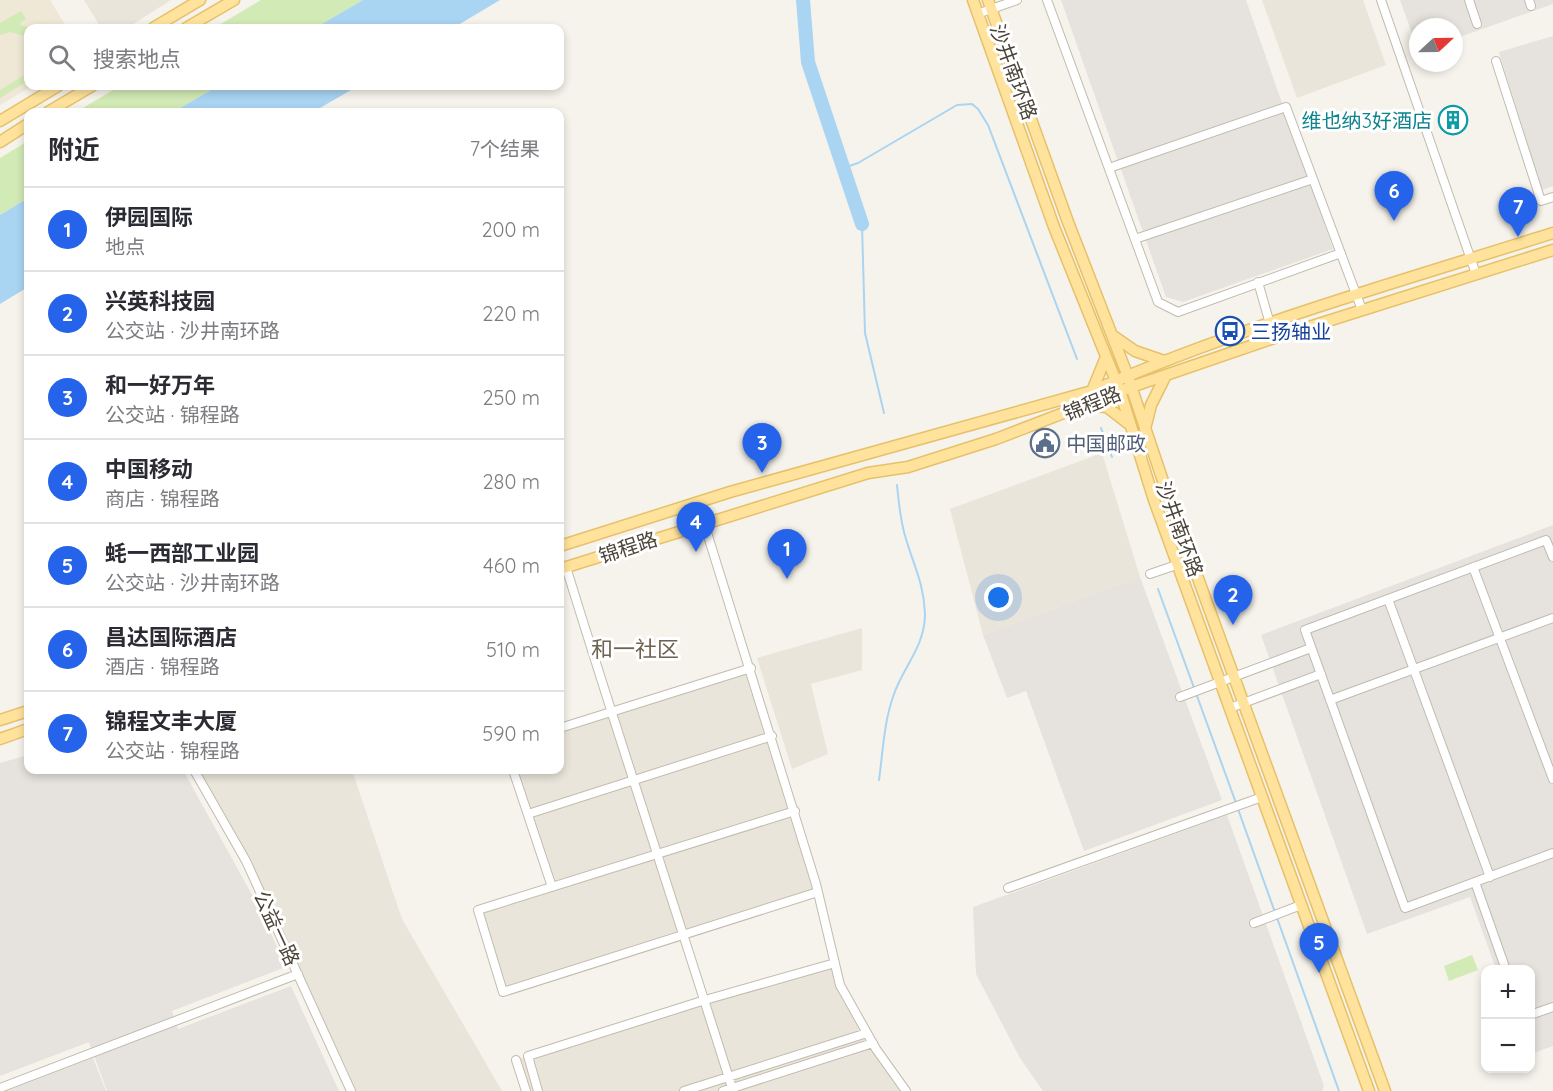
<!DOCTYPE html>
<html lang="zh">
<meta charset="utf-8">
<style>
body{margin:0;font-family:Quicksand,"Noto Sans SC",sans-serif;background:#f7f7f7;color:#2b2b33}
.controls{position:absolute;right:18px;bottom:18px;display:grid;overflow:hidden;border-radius:12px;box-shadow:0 3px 9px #0003}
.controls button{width:54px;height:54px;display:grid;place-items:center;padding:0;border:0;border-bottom:2px solid #e1e1e2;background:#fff;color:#2b2b33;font:30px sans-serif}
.compass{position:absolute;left:1409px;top:18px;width:54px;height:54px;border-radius:50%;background:#fff;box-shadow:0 3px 9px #0003;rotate:68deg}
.you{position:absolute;left:999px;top:598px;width:21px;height:21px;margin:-15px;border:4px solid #fff;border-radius:50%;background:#1a73e8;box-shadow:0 0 0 9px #1a73e833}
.badge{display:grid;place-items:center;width:39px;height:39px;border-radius:50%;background:#2563eb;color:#fff;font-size:20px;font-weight:700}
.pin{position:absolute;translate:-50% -50px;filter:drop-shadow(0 2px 3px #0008)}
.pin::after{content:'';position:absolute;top:32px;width:21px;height:18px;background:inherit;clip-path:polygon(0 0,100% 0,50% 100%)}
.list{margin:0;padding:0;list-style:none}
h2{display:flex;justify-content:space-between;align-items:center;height:78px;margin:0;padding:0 24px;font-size:26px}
h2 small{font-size:20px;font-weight:400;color:#7c7c81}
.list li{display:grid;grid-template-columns:39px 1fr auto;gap:18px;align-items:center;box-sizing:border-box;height:84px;padding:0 24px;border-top:2px solid #e1e1e2}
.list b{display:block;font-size:22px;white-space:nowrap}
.list p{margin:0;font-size:20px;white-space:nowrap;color:#7c7c81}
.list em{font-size:20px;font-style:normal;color:#7c7c81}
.icon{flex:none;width:33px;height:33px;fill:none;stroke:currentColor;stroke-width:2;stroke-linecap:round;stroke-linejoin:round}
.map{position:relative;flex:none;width:1553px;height:1091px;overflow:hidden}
.search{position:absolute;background:#fff;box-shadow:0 3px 9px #0003;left:24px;top:24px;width:540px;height:66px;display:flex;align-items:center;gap:15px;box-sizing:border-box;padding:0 21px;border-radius:12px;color:#7c7c81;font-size:22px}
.panel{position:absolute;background:#fff;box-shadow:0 3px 9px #0003;left:24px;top:108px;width:540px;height:666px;border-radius:12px}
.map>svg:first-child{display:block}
</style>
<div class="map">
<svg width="1553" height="1091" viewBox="0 0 1553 1091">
<rect width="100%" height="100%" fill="#f6f3ec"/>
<path fill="#eae5da" d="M84,0H171L127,28H101Z
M1262,0H1363L1386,65L1297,98Z
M1102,453L1140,577L983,635L950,509Z
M862,628V670L811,684L828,754L792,769L757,658Z
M751,668L818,892L503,992L478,910L552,887L513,770H560V728Z
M194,770H352L402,919L502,1091H351L246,861Z
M835,963L840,985L906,1091H526L516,1060L705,1000Z"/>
<path fill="#e6e2dd" d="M1061,0H1246L1333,249L1183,302L1166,297Z
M1400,0H1553V4L1454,39V27H1418V50Z
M1553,36V186L1542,190L1499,52Z
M1553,525V1046L1531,1054L1530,970L1496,969L1470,897L1367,934L1261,635Z
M1140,577L1222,800L1084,851L1026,691L1007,698L983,635Z
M28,755V770H183L261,911L286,967L172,1011L178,1029L291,986L339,1091H107L89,1042L0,1076V763Z
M1227,815L1324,1086L1322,1091H1043L1020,1058L976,974L973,907Z
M93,1058L106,1091H7Z"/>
<path fill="#efe8d6" d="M0,0H50L67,28H28V86H32L0,105Z"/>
<path fill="#d2eab5" d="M261,0H363L315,28H214Z
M21,11L26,19L19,24L29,28L28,37L10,32L0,35V23Z
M28,73V81L0,98V90Z
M120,86H218L173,112H76Z
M28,141V198L0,215V158Z
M1472,955L1478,970L1449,981L1444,966Z"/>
<path fill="#a9d4f2" d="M363,0H500L453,28H315Z
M218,86H358L313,112H173Z
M28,198V287L0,304V215Z"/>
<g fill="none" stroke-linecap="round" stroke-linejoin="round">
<path stroke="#a9d4f2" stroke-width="2" d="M841,169L858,163L957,105L972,104L978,109L988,125L1077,359
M862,224L865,333L884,413
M1101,428L1112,457
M1158,589L1236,803
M879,780C883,751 884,721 894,694C904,666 925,646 925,614C924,584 914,566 906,539C900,521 899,503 897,485
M1238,809L1339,1091"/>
<path stroke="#a9d4f2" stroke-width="14" d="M803,0L808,62L862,224"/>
<g stroke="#c2bbae" stroke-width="10">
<path id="minor" d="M1047,0L1158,302L1178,312L1341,253
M1381,0L1476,274
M1469,0L1477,24
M1529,0L1531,6
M977,14L1017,0
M1496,61L1541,201L1553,197
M1109,168L1286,107L1362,310
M1135,239L1313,179
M1258,282L1274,338
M704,523L816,884L840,985L876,1049L906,1091
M1553,557L1546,540L1305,630L1405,908L1553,853
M566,567C620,742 678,916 733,1091
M1473,567L1553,779
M1150,574L1191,560
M1388,599L1490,877
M1180,697L1311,648
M1330,700L1553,618
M1230,708L1321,674
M560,728L751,668
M194,770L246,861L351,1091
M513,770L552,887
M795,811L478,910L503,992L818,892
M528,814L772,736
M1475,882L1506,970
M1008,888L1262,797
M1254,923L1301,905
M1530,1015L1553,1007
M516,1060L526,1091
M0,1088L298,974
M538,1091L528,1056L705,1000L835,963
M684,1091L867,1033
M723,1091L873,1043"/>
</g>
<g stroke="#e6c16a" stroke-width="13">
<path id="major" d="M973,0L1054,227L1120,391L1154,500L1369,1091
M988,0L1068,222L1127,374L1168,496L1385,1091
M153,28L200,0
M186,28L234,0
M48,112L92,86
M0,121L58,86
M0,142L28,124
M1112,335L1135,351L1164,361
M1092,391L1106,357
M1090,406L1107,407L1129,424
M1145,429L1151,405L1166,375
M560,546L730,492L1092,391C1241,326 1398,282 1553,233
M560,569L868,473L908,467L996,439L1131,387L1274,338L1553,250
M0,720L28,711
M0,739L28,729"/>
</g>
<use href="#minor" stroke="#fff" stroke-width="8"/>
<use href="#major" stroke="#ffe39c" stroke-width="10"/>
</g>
<defs>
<g id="building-ring" transform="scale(1.5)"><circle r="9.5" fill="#fff" stroke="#0f9aa8" stroke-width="1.5"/><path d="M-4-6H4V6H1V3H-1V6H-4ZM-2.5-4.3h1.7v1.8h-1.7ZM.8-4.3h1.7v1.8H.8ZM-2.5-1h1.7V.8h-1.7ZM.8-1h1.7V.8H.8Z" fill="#0f9aa8"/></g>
<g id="bus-ring" transform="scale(1.5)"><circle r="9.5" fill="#fff" stroke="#1a4fb4" stroke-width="1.5"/><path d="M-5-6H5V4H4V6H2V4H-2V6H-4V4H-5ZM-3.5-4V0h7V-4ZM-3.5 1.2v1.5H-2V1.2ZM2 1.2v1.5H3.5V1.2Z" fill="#1a4fb4"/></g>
<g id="civic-ring" transform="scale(1.5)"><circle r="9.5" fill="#fff" stroke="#5c6f8a" stroke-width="1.5"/><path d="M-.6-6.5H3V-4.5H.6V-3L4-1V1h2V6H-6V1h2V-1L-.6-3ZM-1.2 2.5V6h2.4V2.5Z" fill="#5c6f8a"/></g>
</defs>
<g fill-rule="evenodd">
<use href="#building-ring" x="1453" y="120"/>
<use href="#bus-ring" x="1230" y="331"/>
<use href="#civic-ring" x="1045" y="443"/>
</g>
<g text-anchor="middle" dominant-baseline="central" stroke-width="6" stroke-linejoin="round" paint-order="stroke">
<g font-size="20" fill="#4b4439" stroke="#fff">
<text transform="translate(1014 72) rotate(70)">沙井南环路</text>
<text transform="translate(1092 403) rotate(-22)">锦程路</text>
<text transform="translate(1180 529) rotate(70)">沙井南环路</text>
<text transform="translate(628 547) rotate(-18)">锦程路</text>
<text transform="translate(277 928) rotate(65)">公益一路</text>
</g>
<g font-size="20" fill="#0d838f" stroke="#fff" text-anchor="end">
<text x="1432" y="120">维也纳3好酒店</text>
</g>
<g font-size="20" fill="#164399" stroke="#fff" text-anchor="start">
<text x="1251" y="331">三扬轴业</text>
</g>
<g font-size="20" fill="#4e5e75" stroke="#fff" text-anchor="start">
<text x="1066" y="443">中国邮政</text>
</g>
<g font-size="22" fill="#6e6250" stroke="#fff">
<text x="635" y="649">和一社区</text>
</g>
</g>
</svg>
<div class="controls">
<button>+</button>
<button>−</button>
</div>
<svg class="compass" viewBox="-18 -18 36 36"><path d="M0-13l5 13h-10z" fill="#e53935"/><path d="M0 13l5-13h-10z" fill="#7c7c81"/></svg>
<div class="you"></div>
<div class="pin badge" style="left:787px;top:579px">1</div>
<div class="pin badge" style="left:1233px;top:625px">2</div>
<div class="pin badge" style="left:762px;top:473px">3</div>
<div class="pin badge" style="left:696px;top:552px">4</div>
<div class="pin badge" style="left:1319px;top:973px">5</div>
<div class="pin badge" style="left:1394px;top:221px">6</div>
<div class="pin badge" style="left:1518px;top:237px">7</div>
<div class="search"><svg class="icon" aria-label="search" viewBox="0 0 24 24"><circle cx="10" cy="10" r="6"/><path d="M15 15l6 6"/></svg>搜索地点</div>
<section class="panel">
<h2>附近<small>7个结果</small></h2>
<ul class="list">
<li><span class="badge">1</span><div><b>伊园国际</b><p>地点</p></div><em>200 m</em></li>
<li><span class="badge">2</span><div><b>兴英科技园</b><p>公交站 · 沙井南环路</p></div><em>220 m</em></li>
<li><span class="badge">3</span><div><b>和一好万年</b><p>公交站 · 锦程路</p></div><em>250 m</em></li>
<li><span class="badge">4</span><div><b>中国移动</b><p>商店 · 锦程路</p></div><em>280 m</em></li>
<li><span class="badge">5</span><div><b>蚝一西部工业园</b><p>公交站 · 沙井南环路</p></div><em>460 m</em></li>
<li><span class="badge">6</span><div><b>昌达国际酒店</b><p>酒店 · 锦程路</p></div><em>510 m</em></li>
<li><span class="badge">7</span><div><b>锦程文丰大厦</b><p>公交站 · 锦程路</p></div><em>590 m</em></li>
</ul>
</section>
</div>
